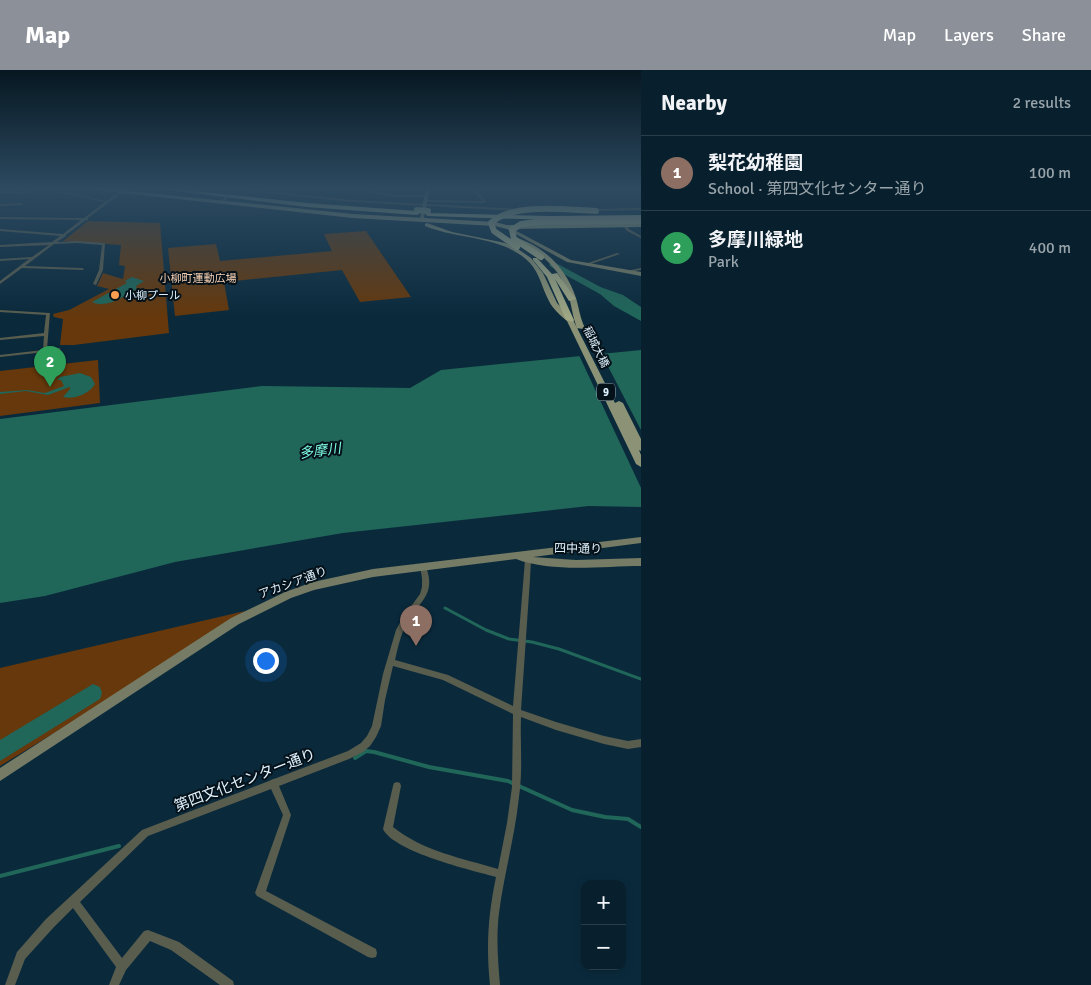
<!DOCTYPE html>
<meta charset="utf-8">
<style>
body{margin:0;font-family:Signika,"Noto Sans JP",sans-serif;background:#112835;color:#f1f3f6}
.controls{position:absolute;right:15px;bottom:15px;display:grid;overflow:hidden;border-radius:10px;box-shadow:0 2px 8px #0003}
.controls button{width:45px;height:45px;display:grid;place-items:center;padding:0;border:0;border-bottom:1px solid #293e49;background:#08202d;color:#f1f3f6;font:25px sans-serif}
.you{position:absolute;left:265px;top:590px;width:18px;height:18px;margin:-12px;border:4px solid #fff;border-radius:50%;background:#1a73e8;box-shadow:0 0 0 8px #1a73e833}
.badge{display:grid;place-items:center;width:32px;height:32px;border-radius:50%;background:#8c9099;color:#fff;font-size:16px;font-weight:700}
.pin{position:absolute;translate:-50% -41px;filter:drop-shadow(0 1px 2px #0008)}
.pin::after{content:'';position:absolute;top:26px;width:18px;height:15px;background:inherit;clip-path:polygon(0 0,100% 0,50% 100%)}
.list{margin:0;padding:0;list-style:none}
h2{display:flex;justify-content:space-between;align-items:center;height:65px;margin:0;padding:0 20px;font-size:21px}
h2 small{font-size:16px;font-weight:400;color:#98a3aa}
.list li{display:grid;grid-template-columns:32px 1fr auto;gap:15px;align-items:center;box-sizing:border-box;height:75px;padding:0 20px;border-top:1px solid #293e49}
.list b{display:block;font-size:19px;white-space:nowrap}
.list p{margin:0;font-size:16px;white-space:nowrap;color:#98a3aa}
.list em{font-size:16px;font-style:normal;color:#98a3aa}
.map{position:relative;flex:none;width:641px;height:915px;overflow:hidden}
header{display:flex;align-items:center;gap:30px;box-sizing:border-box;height:70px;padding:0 25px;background:#8c9099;color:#fff}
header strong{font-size:24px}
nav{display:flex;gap:28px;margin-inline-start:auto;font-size:18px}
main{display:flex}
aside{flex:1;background:#08202d}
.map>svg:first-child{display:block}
</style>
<header>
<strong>Map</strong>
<nav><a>Map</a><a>Layers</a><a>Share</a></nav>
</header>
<main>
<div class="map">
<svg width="641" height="915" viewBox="0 0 641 915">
<rect width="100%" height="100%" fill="#0a2a3c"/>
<path fill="#66380b" d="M88,151L160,153L169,263L74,275H60L63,249L54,247L53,244L69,240L109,219L97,216L103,203L123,209L125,196L119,195L121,175L63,171Z
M366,161L411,227L360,232L342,200L224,212L229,240L175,246L168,178L216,174L220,191L332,181L324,164Z
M98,290L100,333L0,346V301Z
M245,541L92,640L0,696V598Z"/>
<path fill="#206659" d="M132,207L144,211L136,216L137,219C125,226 107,239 92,232L127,213L125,211Z
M586,212L623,225L641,237V251L614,236Z
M641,280V437L589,436L343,463L175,492L45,526L0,533V349L262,316L410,318L441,300Z
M80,303L91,307L95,314C89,324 74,330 63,327L70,319V317L48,325L26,321L0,324V322L27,320L45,323L64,316L61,310H57L60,307Z"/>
<path fill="#0a2a3c" d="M600,281L641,360V418L578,283Z"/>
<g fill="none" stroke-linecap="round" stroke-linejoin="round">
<path stroke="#206659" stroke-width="3" d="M445,538L486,560L509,569L532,572L559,579L641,609"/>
<path stroke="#206659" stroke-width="4" d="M355,688L366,681L374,682L429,697L508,711L572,740L605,747L628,749L641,757
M0,806L119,776"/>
<path fill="#206659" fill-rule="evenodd" d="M554,192L606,220L608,222L606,224H600L551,197L549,195Z
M93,614L100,617L102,623L100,629L0,691V670Z"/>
<path stroke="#2a4859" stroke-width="4" stroke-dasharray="4 2" stroke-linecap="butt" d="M225,128L230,122"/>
<path fill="#595d4e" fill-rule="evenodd" d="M34,119H39L26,124L0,123V121L26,122Z
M41,119H47L107,131L121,120L124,121L88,148V150H86L66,165V166L57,172L77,171L105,173L103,200L96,215L93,214L99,200L102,175L77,173L54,174L25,196L82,198L84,199L83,200L22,198L0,214V211L29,189L0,191V189L32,187L49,175L0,177V175L52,172L60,166L0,161V159L63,164L81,150L0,149V147L84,148L105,132Z
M231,119H242L352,130L518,139L520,140L518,141L352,132Z
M354,119H361L394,125H426L428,126L426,127H394Z
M472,119H476L486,131V133L425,132L423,131L425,130L482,131Z
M224,127L227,128L223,134H221Z
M22,133V135H21L0,136V134Z
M641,138V140L591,141L589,140L591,139Z
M624,155H626L629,159L641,166V168L627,161L623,156Z
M617,183L620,184L588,195L585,194Z
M641,198V200L628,202L626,201Z
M0,240L50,243L47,279L59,278L61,279L59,280L45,282L0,287V285L43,280L44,266L0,270V268L44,263L46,245L0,242Z
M528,487L530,488L531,490L530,509L521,640L556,652L604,666L628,671L641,669V677L628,679L604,674L556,660L521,647C520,674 523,700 519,727C515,766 504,804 499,843C496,867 498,891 500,915H490C486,876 488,846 496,807C471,800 394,782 383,759L393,716L394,713L397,712L400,713L401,716L393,757C423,781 461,788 498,799L507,753L512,717L513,644L443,610L393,596L385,630L381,656L376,667L370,676L363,682L349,689L279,716L291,745L266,821L376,879L377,883L376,887L372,888L368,887L257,826L255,823L283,745L271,719L148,766L80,832L122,888L144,861L148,860L179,872L233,911L234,915H220L171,880L150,871L126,900L119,915H109L116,897L73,838L54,857L25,889L15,915H5L17,882L46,849L142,760L269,711L273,709H274L348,681L361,673L367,666L372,656L383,604L396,560L402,549L420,524L422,517V508L420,496L421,494H425C438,526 418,531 406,555C400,566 398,578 395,590L448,605L513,636L525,490L526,488Z"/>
<path fill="#757b64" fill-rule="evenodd" d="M426,119H430L424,148L425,151L423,152L420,148Z
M507,156L571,190L641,202V206L567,192L505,158V156Z
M641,467V473L533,487L576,490L641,488V496C602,496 553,503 516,489L373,507L314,520L291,528L239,554L0,711V698L231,548L285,522L313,512L373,499Z"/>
<path fill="#8b9275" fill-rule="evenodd" d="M93,119H109L353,144L495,152L507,155L641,153V157L507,159L495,156L353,148L95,120Z
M427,153L452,162L505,173L518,179L531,188L543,203L557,233L573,250L615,333L619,331L623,333L641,369V381L639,380L641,385V397L636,394L567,251C560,245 553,239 549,231C542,218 540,204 530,193C503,165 458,170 425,156V154Z
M515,167C545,177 566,198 576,228C579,238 580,248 585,258L583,259L577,258C573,248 572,238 569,227C560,198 541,181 513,170V168Z"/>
<path fill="#9fa784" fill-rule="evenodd" d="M158,119H176L307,133L417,141L420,143L417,145L307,137Z
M426,143L550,146L641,145V149L550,150L428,146L426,145Z
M533,188H537L552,204L557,203L576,229L569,231L555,209L574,250L573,252L566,250L547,207L533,190Z"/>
<path stroke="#9fa784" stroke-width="6" d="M417,140L428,141
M517,177L494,161L491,153C513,132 567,140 596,141
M541,187L514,169L512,160L521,154L536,152L641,151"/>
</g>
<linearGradient id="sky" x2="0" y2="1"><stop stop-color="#061721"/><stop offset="0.48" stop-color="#2d4a61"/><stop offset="1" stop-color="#2d4a61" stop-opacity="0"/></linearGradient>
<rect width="641" height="247" fill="url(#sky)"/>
<circle fill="#fb9e50" stroke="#051119" stroke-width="2" cx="115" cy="225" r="5"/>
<g text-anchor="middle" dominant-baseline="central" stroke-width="4" stroke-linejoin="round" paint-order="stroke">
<g font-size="11" fill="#f9d1b4" stroke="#051119">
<text x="198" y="208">小柳町運動広場</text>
</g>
<g font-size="11" fill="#dff1fd" stroke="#051119" text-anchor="start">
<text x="125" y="225">小柳プール</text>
</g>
<g font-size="11" fill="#dff1fd" stroke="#051119">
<text transform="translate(596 277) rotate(64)">稲城大橋</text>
</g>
<rect fill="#051119" stroke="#9eaeb9" stroke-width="1" x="597" y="313.5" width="18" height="17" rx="4"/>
<g font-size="11" font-weight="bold" fill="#dff1fd">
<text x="606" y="322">9</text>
</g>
<g font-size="12" fill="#dff1fd" stroke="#051119">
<text transform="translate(578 479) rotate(1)">四中通り</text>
<text transform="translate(293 513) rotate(-20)">アカシア通り</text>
</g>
<g font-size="14" font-style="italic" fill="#7dfbe2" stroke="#051119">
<text transform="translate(320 381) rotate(-7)">多摩川</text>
</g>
<g font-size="15" fill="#dff1fd" stroke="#051119">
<text transform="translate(245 710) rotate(-21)">第四文化センター通り</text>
</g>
</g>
</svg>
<div class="controls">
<button>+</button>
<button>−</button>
</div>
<div class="you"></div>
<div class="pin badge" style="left:416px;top:576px;background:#8d6e63">1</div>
<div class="pin badge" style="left:50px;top:317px;background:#2e9e5b">2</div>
</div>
<aside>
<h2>Nearby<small>2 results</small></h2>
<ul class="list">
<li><span class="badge" style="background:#8d6e63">1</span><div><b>梨花幼稚園</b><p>School · 第四文化センター通り</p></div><em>100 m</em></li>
<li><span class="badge" style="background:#2e9e5b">2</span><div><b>多摩川緑地</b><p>Park</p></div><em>400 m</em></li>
</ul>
</aside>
</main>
